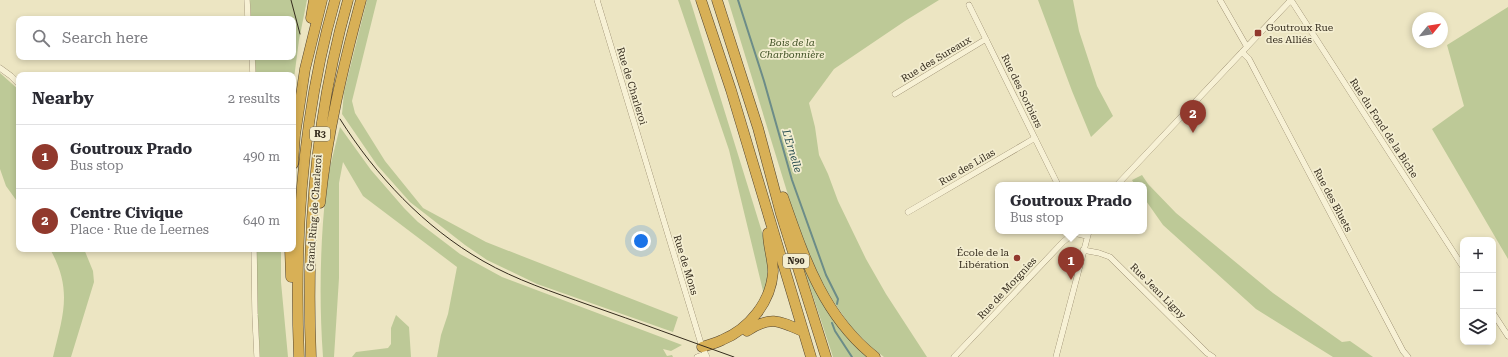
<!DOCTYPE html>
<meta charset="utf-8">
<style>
body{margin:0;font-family:"Roboto Serif",serif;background:#f2f2f3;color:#2b2b33}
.controls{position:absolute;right:12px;bottom:12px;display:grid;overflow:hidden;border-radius:8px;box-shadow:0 2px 6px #0003}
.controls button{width:36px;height:36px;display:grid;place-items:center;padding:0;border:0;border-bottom:1px solid #e1e1e2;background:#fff;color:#2b2b33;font:20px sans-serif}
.compass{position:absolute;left:1412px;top:12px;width:36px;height:36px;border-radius:50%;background:#fff;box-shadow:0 2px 6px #0003;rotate:60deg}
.you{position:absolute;left:641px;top:241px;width:14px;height:14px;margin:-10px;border:3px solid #fff;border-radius:50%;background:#1a73e8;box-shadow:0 0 0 6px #1a73e833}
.badge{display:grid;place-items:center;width:26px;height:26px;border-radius:50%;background:#91392d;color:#fff;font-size:13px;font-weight:700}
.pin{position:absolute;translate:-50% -33px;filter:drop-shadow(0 1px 2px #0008)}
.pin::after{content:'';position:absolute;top:21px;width:14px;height:12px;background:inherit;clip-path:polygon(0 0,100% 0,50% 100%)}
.popup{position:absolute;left:995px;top:182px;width:152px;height:52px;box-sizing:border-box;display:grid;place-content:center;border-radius:8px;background:#fff;filter:drop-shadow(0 1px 3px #0005);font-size:13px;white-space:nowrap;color:#7c7c81}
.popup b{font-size:15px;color:#2b2b33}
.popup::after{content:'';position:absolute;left:50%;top:100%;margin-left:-8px;border:8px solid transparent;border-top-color:#fff}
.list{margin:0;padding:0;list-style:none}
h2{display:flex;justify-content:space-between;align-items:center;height:52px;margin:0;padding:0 16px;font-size:17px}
h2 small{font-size:13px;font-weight:400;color:#7c7c81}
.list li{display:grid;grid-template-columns:26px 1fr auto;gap:12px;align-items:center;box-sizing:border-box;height:64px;padding:0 16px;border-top:1px solid #e1e1e2}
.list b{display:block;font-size:15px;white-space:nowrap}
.list p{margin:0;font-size:13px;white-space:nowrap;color:#7c7c81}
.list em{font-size:13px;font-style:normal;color:#7c7c81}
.icon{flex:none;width:22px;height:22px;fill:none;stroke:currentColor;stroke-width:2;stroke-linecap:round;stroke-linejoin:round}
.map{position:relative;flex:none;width:1508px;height:357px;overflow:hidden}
.search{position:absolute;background:#fff;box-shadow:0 2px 6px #0003;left:16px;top:16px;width:280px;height:44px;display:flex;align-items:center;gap:10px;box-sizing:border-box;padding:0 14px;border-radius:8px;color:#7c7c81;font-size:15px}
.panel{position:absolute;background:#fff;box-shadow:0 2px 6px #0003;left:16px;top:72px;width:280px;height:180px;border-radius:8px}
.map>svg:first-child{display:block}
</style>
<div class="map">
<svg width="1508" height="357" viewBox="0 0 1508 357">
<rect width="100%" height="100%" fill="#ece5c2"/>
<path fill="#bdc997" d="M250,0H307L299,40L293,86V75H256L255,57H293V19H251Z
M367,0H377L352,101L355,113L385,161L423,208L486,242L678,317L673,332L537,284L487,260L465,245L410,202L377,165L342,114L344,92Z
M678,0H690L692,6L762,232C768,254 770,273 764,295L729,150Z
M728,0H939L905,21L834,69L809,103L815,127L819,155L828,174L838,201L866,259L886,294L927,357H884L871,347L851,327L823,286L797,224Z
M1038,0H1073L1079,31L1097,86L1113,116L1091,137L1072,91Z
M1508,7V259L1432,129L1464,106L1447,45Z
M0,73L19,90V204L6,186L0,169Z
M340,127L371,170L404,208L418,222L460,254L502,277L682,345L671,351L663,349L667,356L672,355L673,357H437L441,335L448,314L457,267L363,196L343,162L339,183V278L334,357H323C319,301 320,245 326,189C329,169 335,147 340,127Z
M1142,175L1148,184L1176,213L1273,293L1342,342L1350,341L1373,357H1333L1256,309L1163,225L1144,198V185H1135L1132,180Z
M50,249H84L93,271L94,282L71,357H53C63,315 73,290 50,249Z
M257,249H281V282L288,357H260L257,300Z
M803,266H805L870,357H833Z
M396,315L409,327L411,357H352L356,352L388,348L391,344V328Z"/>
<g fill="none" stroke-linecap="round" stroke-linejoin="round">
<path stroke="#6c8c88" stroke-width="2" d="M738,0L764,81L792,180L826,275L838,299L837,304
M832,323L835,331L852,357"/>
<g stroke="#85765a" stroke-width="6">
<path id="street" d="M247,0L248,19
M597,0L702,347L707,357
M1220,0L1247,47
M1291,0L1463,267
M969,5L1058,185
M1242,52L1249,59L1403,351L1408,357
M252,57L253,75
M0,68L11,76L19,84
M895,94L986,39
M1117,185L1291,0
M908,212L1035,138
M1074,231V233L1087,236
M254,249L255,315L257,357
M1083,250L1099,253L1110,257L1207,353L1213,357
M1493,313L1508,336
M697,357L705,354
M954,357L1063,242L1074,233
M1056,357L1089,231"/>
</g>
<g stroke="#53442e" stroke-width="11">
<path id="highway" d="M701,0L731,90L811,357
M717,0L758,128L781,214L826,357
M311,18L314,0
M293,164L295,135L305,69L322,0
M783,197C804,257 823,316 875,357
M320,203C327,134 343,67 361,0
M290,249L291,277
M747,331C770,316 778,320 802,331
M702,347C709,345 716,343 722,340C749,329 771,302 773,272C773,259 768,246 768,233
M299,357C294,238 302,115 335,0
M311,357C306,237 315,116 348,0"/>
</g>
<use href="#street" stroke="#f7f1d5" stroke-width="5.5"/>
<use href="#highway" stroke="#d8b056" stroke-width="10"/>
<path stroke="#352c1e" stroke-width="1" d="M291,0L300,34
M340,119C376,176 424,227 483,261C516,280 553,292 589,305C638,322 686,340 734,357"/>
</g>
<g fill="#91392d" stroke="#f4eed1" stroke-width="1.5">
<rect x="1254" y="29" width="8" height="8" rx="2"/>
<circle cx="1017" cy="258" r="4"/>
</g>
<g text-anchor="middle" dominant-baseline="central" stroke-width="3.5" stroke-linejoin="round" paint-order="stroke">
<g fill="#f4eed1" stroke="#6e6654" stroke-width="1">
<rect x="310" y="127" width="20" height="14" rx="3"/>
<rect x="783" y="254" width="26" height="14" rx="3"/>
</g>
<g font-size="9" font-weight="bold" fill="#352c1e">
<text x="320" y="134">R3</text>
<text x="796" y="261">N90</text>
</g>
<g font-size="10" fill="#352c1e" stroke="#f4eed1" text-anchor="start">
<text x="1266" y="27">Goutroux Rue<tspan x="1266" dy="12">des Alliés</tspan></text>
<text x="1009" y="252" text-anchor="end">École de la<tspan x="1009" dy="12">Libération</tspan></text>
</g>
<g font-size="10" font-style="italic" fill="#405125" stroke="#f4eed1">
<text x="792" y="42">Bois de la<tspan x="792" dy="12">Charbonnière</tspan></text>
</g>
<g font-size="10" fill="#352c1e" stroke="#f4eed1">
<text transform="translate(936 59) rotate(-31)">Rue des Sureaux</text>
<text transform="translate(632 86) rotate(73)">Rue de Charleroi</text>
<text transform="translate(1022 91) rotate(64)">Rue des Sorbiers</text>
<text transform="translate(1384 128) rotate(57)">Rue du Fond de la Biche</text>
<text transform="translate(967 167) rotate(-30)">Rue des Lilas</text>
<text transform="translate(1333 200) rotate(62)">Rue des Bluets</text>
<text transform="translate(314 213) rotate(-86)">Grand Ring de Charleroi</text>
<text transform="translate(686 265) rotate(73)">Rue de Mons</text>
<text transform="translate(1007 288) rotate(-47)">Rue de Morgnies</text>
<text transform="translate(1158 291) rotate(45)">Rue Jean Ligny</text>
</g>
<g font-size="11" font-style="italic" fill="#2e5254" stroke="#f4eed1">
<text transform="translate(792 151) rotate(73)">L'Ernelle</text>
</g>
</g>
</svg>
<div class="controls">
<button>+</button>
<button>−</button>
<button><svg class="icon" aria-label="layers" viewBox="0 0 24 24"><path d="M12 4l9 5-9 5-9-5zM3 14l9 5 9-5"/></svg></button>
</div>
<svg class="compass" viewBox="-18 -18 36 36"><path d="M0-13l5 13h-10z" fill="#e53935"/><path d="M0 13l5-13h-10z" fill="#7c7c81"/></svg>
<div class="you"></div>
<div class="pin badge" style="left:1071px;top:280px">1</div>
<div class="popup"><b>Goutroux Prado</b>Bus stop</div>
<div class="pin badge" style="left:1193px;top:133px">2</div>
<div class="search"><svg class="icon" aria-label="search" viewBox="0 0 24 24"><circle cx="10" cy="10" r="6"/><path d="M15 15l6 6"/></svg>Search here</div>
<section class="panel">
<h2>Nearby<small>2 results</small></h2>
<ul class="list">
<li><span class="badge">1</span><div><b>Goutroux Prado</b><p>Bus stop</p></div><em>490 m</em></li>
<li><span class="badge">2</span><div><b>Centre Civique</b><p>Place · Rue de Leernes</p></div><em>640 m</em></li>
</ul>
</section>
</div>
